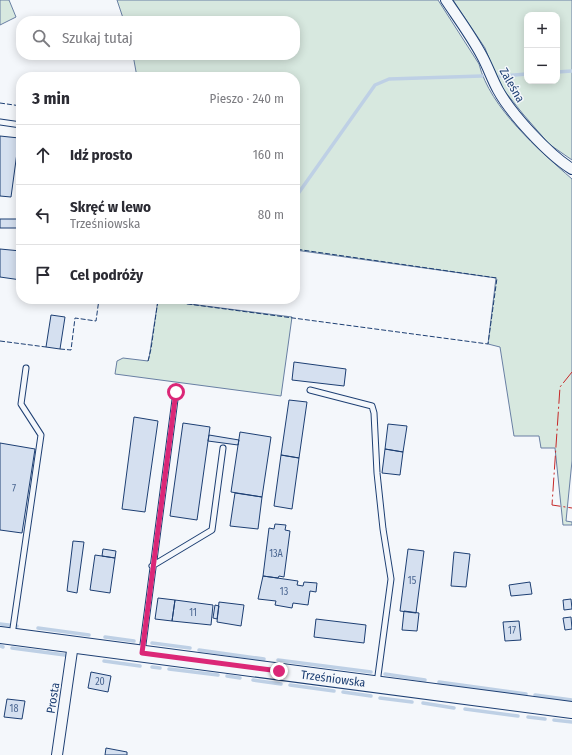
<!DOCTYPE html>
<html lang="pl">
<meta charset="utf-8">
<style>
body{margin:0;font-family:"Fira Sans Condensed",sans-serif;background:#f2f2f3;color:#2b2b33}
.controls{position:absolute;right:12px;top:12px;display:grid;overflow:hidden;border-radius:8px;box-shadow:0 2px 10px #0003}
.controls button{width:36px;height:36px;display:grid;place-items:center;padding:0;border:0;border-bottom:1px solid #e1e1e2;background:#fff;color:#2b2b33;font:20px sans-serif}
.stop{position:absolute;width:12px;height:12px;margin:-9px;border:3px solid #db2777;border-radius:50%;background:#fff}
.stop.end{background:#db2777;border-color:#fff;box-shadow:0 1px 4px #0008}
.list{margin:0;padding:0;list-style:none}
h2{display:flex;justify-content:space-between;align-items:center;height:52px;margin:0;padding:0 16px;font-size:17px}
h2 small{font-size:13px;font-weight:400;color:#7c7c81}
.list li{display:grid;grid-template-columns:26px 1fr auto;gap:12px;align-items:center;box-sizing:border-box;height:60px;padding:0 16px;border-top:1px solid #e1e1e2}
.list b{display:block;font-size:15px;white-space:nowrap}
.list p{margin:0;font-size:13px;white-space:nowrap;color:#7c7c81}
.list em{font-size:13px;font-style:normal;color:#7c7c81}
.icon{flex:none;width:22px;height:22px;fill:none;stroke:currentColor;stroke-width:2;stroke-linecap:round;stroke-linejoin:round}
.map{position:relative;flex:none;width:572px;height:755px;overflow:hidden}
.search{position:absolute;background:#fff;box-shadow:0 2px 10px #0003;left:16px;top:16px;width:284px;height:44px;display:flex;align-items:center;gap:10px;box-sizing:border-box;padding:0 14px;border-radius:16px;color:#7c7c81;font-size:15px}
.panel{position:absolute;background:#fff;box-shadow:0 2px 10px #0003;left:16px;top:72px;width:284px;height:232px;border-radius:16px}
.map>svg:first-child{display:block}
</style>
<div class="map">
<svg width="572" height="755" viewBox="0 0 572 755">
<rect width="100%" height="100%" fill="#f4f7fb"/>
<path fill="#d7e8df" stroke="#687fa3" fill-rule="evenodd" d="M0,0H9L16,17L0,25Z
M117,0H438L479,64C490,108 539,150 572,179V461L566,521L572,522V525H563L555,448H541L539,436H514L500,347L488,344L496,278L295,250V77H137L133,55H295V21H124Z
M453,0H572V160L549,144L523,114L499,84L485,48ZM527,15H557V81H527Z
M158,300L292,317L281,396L115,374L117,361L123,358L148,361L149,358Z"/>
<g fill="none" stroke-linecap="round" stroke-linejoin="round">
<path stroke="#bed0e5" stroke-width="3.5" d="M557,72L572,71
M500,76L527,74
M295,198L375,85L389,79L482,76
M0,624L17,626
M38,628L89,635
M105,637L134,641
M152,643L190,648
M0,646L3,647
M12,648L65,655
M199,650L264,659
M278,660L371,672
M104,661L140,666
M152,667L160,668
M169,669L218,675
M385,674L425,680
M227,676L240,678
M253,680L281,684
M439,682L526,694
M290,685L334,691
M343,692L371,696
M535,695L572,700
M380,698L412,702
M423,703L454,708
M465,709L518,716
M528,717L545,719
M554,720L572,722"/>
</g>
<path fill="#d5e0f0" stroke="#1d3f73" d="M0,136L19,138L11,197L0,196Z
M0,219H17V228H0Z
M0,249L21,251V280L0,277Z
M51,315L65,317L60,349L46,347Z
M294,362L346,369L344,386L292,380Z
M289,400L307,402L299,458L281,455Z
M134,417L158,421L145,512L122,509Z
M183,423L210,427L197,520L170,516Z
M388,424L407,426L403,452L385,449Z
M240,432L271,437L262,497L231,492Z
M209,435L239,440L238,445L208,441Z
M0,443L35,449L22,533L0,530Z
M385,449L403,452L400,475L382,473Z
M281,455L299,458L292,509L274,506Z
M235,493L262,497L258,529L230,526Z
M275,524L286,525L285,530L290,531L284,577L279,576L278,578L263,576L269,528L274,529Z
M73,541L84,542L77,593L67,591Z
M103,549L116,551L115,558L102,556Z
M408,549L424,551L416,613L400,611Z
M454,552L470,554L466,587L451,586Z
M95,555L115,558L110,593L90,590Z
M263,576L298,581L297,585L303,586L304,582L317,583L316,592L310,591L308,605L293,603L292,608L275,605L276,601L258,599Z
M530,582L532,594L511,596L509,585Z
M158,598L175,600L172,621L155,619Z
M571,599L572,609L564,610L563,600Z
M175,600L213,605L211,625L172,621Z
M219,602L244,605L241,626L217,622Z
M215,605L219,606L217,619L213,618Z
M404,611L419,613L417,631L402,630Z
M571,617L572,629L565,630L563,618Z
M316,619L366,625L364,643L314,637Z
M519,621L521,640L505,641L503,622Z
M91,672L111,676L108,692L88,688Z
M7,699L25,701L22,719L4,717Z
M106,748L127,752V755H105Z"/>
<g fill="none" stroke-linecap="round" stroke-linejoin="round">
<g stroke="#1d3f73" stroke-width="7">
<path id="service" d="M0,122L21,125
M310,390L372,406L374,413L377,473L383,529L391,579L377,683
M152,566L212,530L223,448
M12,635L41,435L21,404L26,368
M142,652L176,392"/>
</g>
<g stroke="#1d3f73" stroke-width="12">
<path id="minor" d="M446,0C458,18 472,37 482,56C488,67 492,79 498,90C511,114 549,155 572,169
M57,755L73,644"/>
</g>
<g stroke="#1d3f73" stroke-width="18">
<g id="primary">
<path id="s1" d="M0,635L572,710"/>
</g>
</g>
<use href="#service" stroke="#f4f7fb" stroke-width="5"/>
<use href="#minor" stroke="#f4f7fb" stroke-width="10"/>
<use href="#primary" stroke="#f4f7fb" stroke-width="16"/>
<path stroke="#1d3f73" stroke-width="1" stroke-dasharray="5 2" stroke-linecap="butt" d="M0,103L21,106
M0,341L46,347
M60,349L71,350L75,318L96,321L99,299
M148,361L151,349L158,300L488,344L497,278L295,249"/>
<path stroke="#c62828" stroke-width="1" stroke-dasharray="14 3 2 3" stroke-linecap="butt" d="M572,372L560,387L552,505L572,508"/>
</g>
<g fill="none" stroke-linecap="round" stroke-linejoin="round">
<path stroke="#db2777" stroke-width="5" d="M176,392L142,653L279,671"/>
</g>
<g text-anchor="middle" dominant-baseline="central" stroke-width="3" stroke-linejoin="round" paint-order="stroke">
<g font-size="10" fill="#4b6792">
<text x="14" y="489">7</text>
<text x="276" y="554">13A</text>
<text x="412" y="581">15</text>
<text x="284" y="592">13</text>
<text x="193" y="613">11</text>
<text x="512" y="631">17</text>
<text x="100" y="682">20</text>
<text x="14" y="709">18</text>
</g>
<g font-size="12" fill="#1d3f73" stroke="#f4f7fb">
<text transform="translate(512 85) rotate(60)">Zaleśna</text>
<text stroke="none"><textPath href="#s1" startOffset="336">Trześniowska</textPath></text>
<text transform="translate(53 698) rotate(-81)">Prosta</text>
</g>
</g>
</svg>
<div class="controls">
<button>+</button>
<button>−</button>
</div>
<div class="stop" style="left:176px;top:392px"></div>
<div class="stop end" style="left:279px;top:671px"></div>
<div class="search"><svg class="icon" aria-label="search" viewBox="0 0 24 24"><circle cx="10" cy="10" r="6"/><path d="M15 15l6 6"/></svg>Szukaj tutaj</div>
<section class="panel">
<h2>3 min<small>Pieszo · 240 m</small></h2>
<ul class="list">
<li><svg class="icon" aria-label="ahead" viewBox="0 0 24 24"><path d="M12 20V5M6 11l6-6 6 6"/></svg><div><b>Idź prosto</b></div><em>160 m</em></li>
<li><svg class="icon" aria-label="left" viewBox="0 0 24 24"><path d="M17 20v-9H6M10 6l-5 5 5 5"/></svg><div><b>Skręć w lewo</b><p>Trześniowska</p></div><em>80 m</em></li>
<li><svg class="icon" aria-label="arrive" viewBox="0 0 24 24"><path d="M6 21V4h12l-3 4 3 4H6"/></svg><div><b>Cel podróży</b></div></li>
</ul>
</section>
</div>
